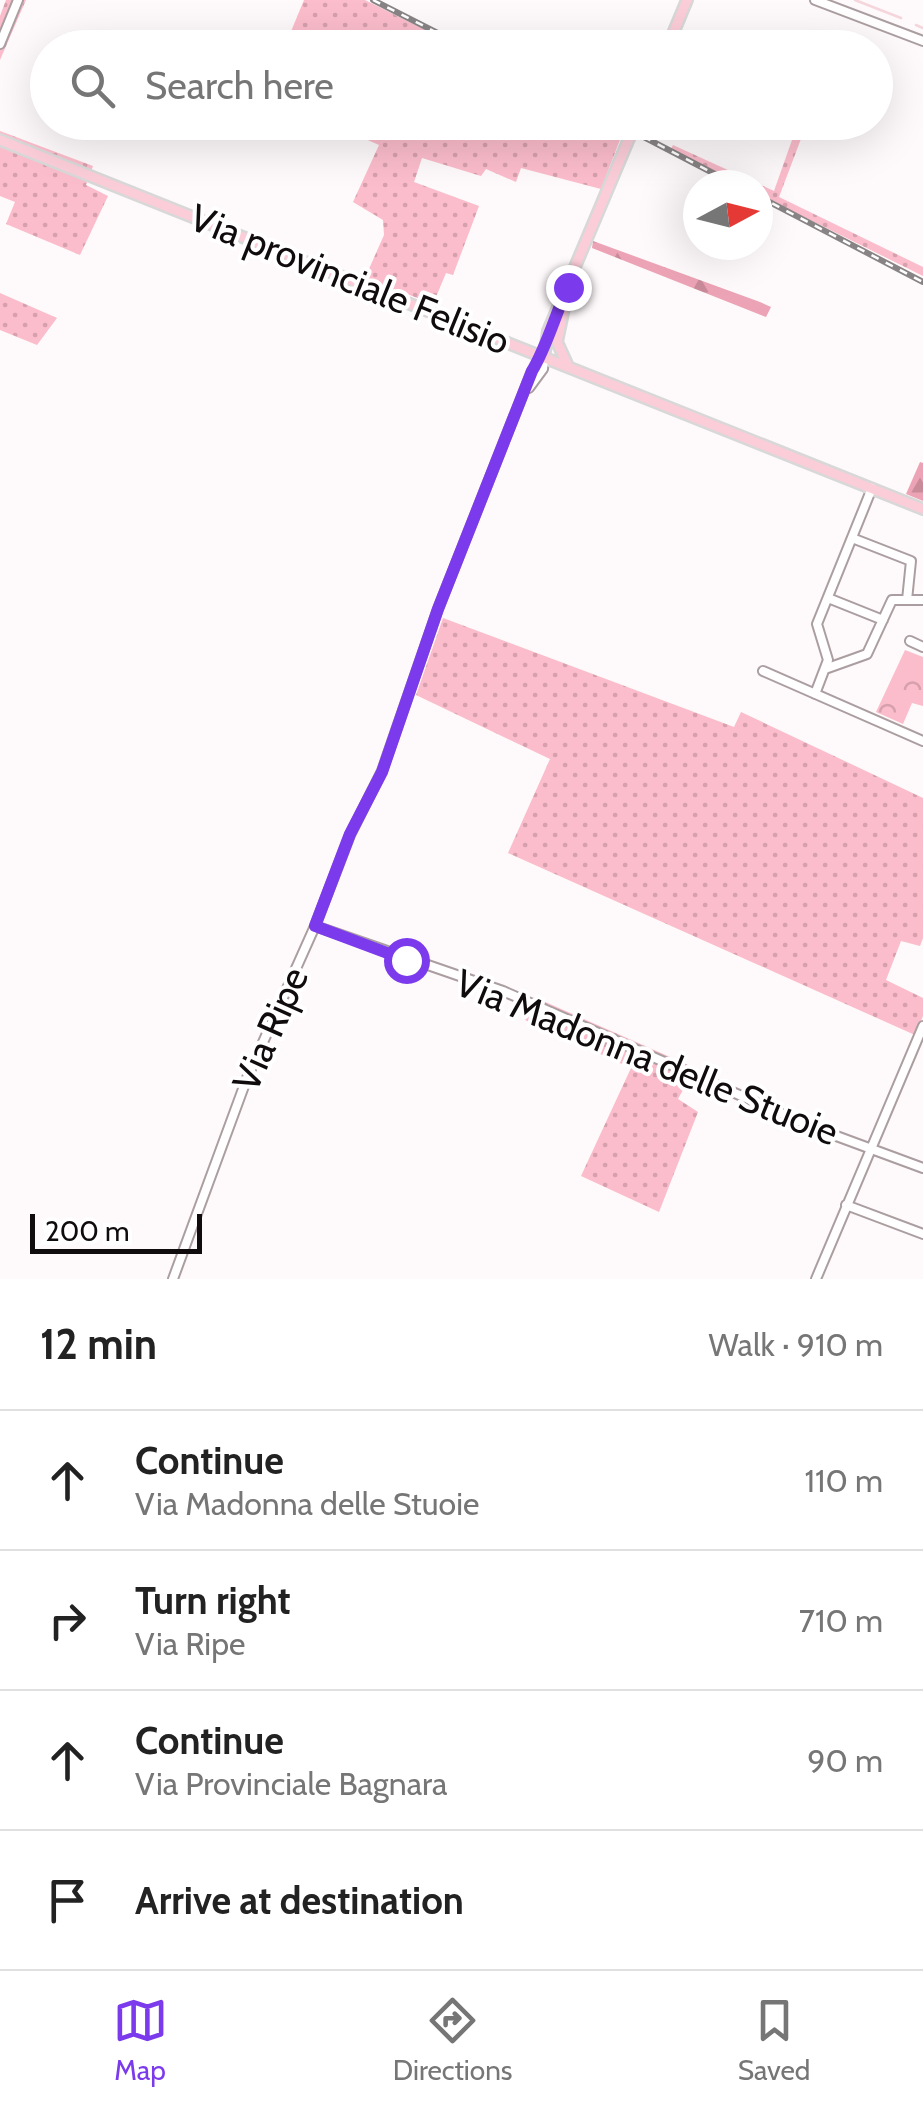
<!DOCTYPE html>
<meta charset="utf-8">
<style>
body{margin:0;font-family:Cabin,sans-serif;background:#f6f6f6;color:#222}
.compass{position:absolute;left:683px;top:170px;width:90px;height:90px;border-radius:50%;background:#fff;box-shadow:0 10px 40px #0002;rotate:83deg}
.scale{position:absolute;left:30px;bottom:25px;width:172px;box-sizing:border-box;padding-left:10px;border:5px solid #100c0d;border-top:0;font-size:28px;line-height:35px;white-space:nowrap;color:#100c0d;-webkit-text-stroke:8px #fff;paint-order:stroke}
.stop{position:absolute;width:30px;height:30px;margin:-22px;border:8px solid #7c3aed;border-radius:50%;background:#fff}
.stop.end{background:#7c3aed;border-color:#fff;box-shadow:0 2px 10px #0008}
.list{margin:0;padding:0;list-style:none}
h2{display:flex;justify-content:space-between;align-items:center;height:130px;margin:0;padding:0 40px;font-size:42px}
h2 small{font-size:32px;font-weight:400;color:#767676}
.list li{display:grid;grid-template-columns:65px 1fr auto;gap:30px;align-items:center;box-sizing:border-box;height:140px;padding:0 40px;border-top:2px solid #e0e0e0}
.list b{display:block;font-size:38px;white-space:nowrap}
.list p{margin:0;font-size:32px;white-space:nowrap;color:#767676}
.list em{font-size:32px;font-style:normal;color:#767676}
.icon{flex:none;width:55px;height:55px;fill:none;stroke:currentColor;stroke-width:2;stroke-linecap:round;stroke-linejoin:round}
.map{position:relative;flex:none;width:923px;height:1279px;overflow:hidden}
.search{position:absolute;background:#fff;box-shadow:0 10px 40px #0002;left:30px;right:30px;top:30px;height:110px;display:flex;align-items:center;gap:25px;box-sizing:border-box;padding:0 35px;border-radius:55px;color:#767676;font-size:38px}
.sheet{height:690px;background:#fff}
nav{display:flex;justify-content:space-around;align-items:center;box-sizing:border-box;height:140px;border-top:2px solid #e0e0e0;background:#fff;font-size:28px;color:#767676}
nav a{display:grid;justify-items:center;gap:5px}
nav .on{color:#7c3aed}
.map>svg:first-child{display:block}
</style>
<div class="map">
<svg width="923" height="1279" viewBox="0 0 923 1279">
<defs>
<pattern id="grass-dots" width="8" height="8" patternUnits="userSpaceOnUse" patternTransform="scale(2.5)"><rect width="8" height="8" fill="#fbbccb"/><path d="M2 2h.1M6 6h.1" fill="none" stroke="#d6a0ad" stroke-width="1.8" stroke-linecap="round"/></pattern>
<pattern id="forest-firs" width="22" height="20" patternUnits="userSpaceOnUse" patternTransform="scale(2.5)"><rect width="22" height="20" fill="#eca3b5"/><path d="M5 1l3.5 6h-7zM16 11l3.5 6h-7z" fill="#c98b9a"/></pattern>
<pattern id="park-crowns" width="20" height="18" patternUnits="userSpaceOnUse" patternTransform="scale(2.5)"><rect width="20" height="18" fill="#fbbccb"/><path d="M2 6a3 3 0 1 1 6 0M12 15a3 3 0 1 1 6 0" fill="none" stroke="#d6a0ad"/></pattern>
</defs>
<rect width="100%" height="100%" fill="#fef9fa"/>
<path fill="url(#grass-dots)" d="M6,0H26L0,60V16Z
M304,0H365L460,47H300L287,41Z
M329,123L607,122L623,132L601,189L521,168L516,182L486,169L481,176L422,158L414,182L479,206L453,275L446,273L433,304L365,278L384,235L383,220L353,202L379,145Z
M798,123H807L779,197L923,267V276L758,194V185H740L671,149L673,145L774,191Z
M0,131L93,166L86,185L108,196L80,255L6,224L15,202L0,196Z
M0,293L57,318L37,345L0,330Z
M443,618L734,727L741,712L923,798V938L920,946L901,941L886,980L923,998V1016L915,1035L508,853L550,759L416,695Z
M534,997L695,1068L678,1099L698,1112L659,1212L581,1176L631,1068L525,1020Z"/>
<path fill="url(#forest-firs)" d="M593,241L760,302L771,307L766,317L592,248Z
M920,462L923,463V501L906,494Z"/>
<path fill="url(#park-crowns)" d="M905,650L923,657V706L912,703L903,724L876,712Z"/>
<g fill="none" stroke-linecap="round" stroke-linejoin="round">
<path stroke="#f5d6dd" stroke-width="2.5" d="M855,0L901,18
M916,25L923,28"/>
<g stroke="#ab9ea0" stroke-width="12">
<path id="minor" d="M815,0L923,41
M0,44L18,0
M529,388L543,369L544,358
M852,538L911,561L907,600
M828,598L883,620
M910,641L923,647
M825,669L867,654L892,600H923
M763,671L923,741
M815,694L828,660L817,624L872,488
M315,926L503,991L812,1127L923,1168
M846,1205L923,1234
M173,1279L247,1078L315,926L350,835L382,771L438,609L532,371L544,358
M816,1279L923,1026"/>
</g>
<g stroke="#d9d8d8" stroke-width="14">
<path id="major" d="M667,48L687,0
M0,140L923,509
M565,303L557,342L567,364
M544,358L548,331L636,122"/>
</g>
<use href="#minor" stroke="#fff" stroke-width="8"/>
<use href="#major" stroke="#fbcdd8" stroke-width="9"/>
<g stroke="#888485" stroke-width="6">
<path id="rail" d="M373,0L467,48
M615,122L736,185
M758,196L923,282"/>
</g>
<use href="#rail" stroke="#fff" stroke-width="2.5" stroke-dasharray="8" stroke-linecap="butt"/>
</g>
<g fill="none" stroke-linecap="round" stroke-linejoin="round">
<path stroke="#7c3aed" stroke-width="12" d="M406,960L315,926L350,834L382,772L438,609L532,371C547,346 555,315 568,287"/>
</g>
<g text-anchor="middle" dominant-baseline="central" stroke-width="8" stroke-linejoin="round" paint-order="stroke">
<g font-size="38" fill="#100c0d" stroke="#fff">
<text transform="translate(350 279) rotate(22)">Via provinciale Felisio</text>
<text transform="translate(270 1029) rotate(-66)">Via Ripe</text>
<text transform="translate(647 1057) rotate(22)">Via Madonna delle Stuoie</text>
</g>
</g>
</svg>
<svg class="compass" viewBox="-18 -18 36 36"><path d="M0-13l5 13h-10z" fill="#e53935"/><path d="M0 13l5-13h-10z" fill="#767676"/></svg>
<div class="scale">200 m</div>
<div class="stop" style="left:406px;top:960px"></div>
<div class="stop end" style="left:568px;top:287px"></div>
<div class="search"><svg class="icon" aria-label="search" viewBox="0 0 24 24"><circle cx="10" cy="10" r="6"/><path d="M15 15l6 6"/></svg>Search here</div>
</div>
<section class="sheet">
<h2>12 min<small>Walk · 910 m</small></h2>
<ul class="list">
<li><svg class="icon" aria-label="ahead" viewBox="0 0 24 24"><path d="M12 20V5M6 11l6-6 6 6"/></svg><div><b>Continue</b><p>Via Madonna delle Stuoie</p></div><em>110 m</em></li>
<li><svg class="icon" aria-label="right" viewBox="0 0 24 24"><path d="M7 20v-9h11M14 6l5 5-5 5"/></svg><div><b>Turn right</b><p>Via Ripe</p></div><em>710 m</em></li>
<li><svg class="icon" aria-label="ahead" viewBox="0 0 24 24"><path d="M12 20V5M6 11l6-6 6 6"/></svg><div><b>Continue</b><p>Via Provinciale Bagnara</p></div><em>90 m</em></li>
<li><svg class="icon" aria-label="arrive" viewBox="0 0 24 24"><path d="M6 21V4h12l-3 4 3 4H6"/></svg><div><b>Arrive at destination</b></div></li>
</ul>
</section>
<nav>
<a class="on"><svg class="icon" aria-label="map" viewBox="0 0 24 24"><path d="M3 6l6-2 6 2 6-2v14l-6 2-6-2-6 2zM9 4v14M15 6v14"/></svg>Map</a>
<a><svg class="icon" aria-label="directions" viewBox="0 0 24 24"><path d="M12 3l9 9-9 9-9-9zM9 14v-3h6M13 9l2 2-2 2"/></svg>Directions</a>
<a><svg class="icon" aria-label="saved" viewBox="0 0 24 24"><path d="M7 4h10v16l-5-4-5 4z"/></svg>Saved</a>
</nav>
